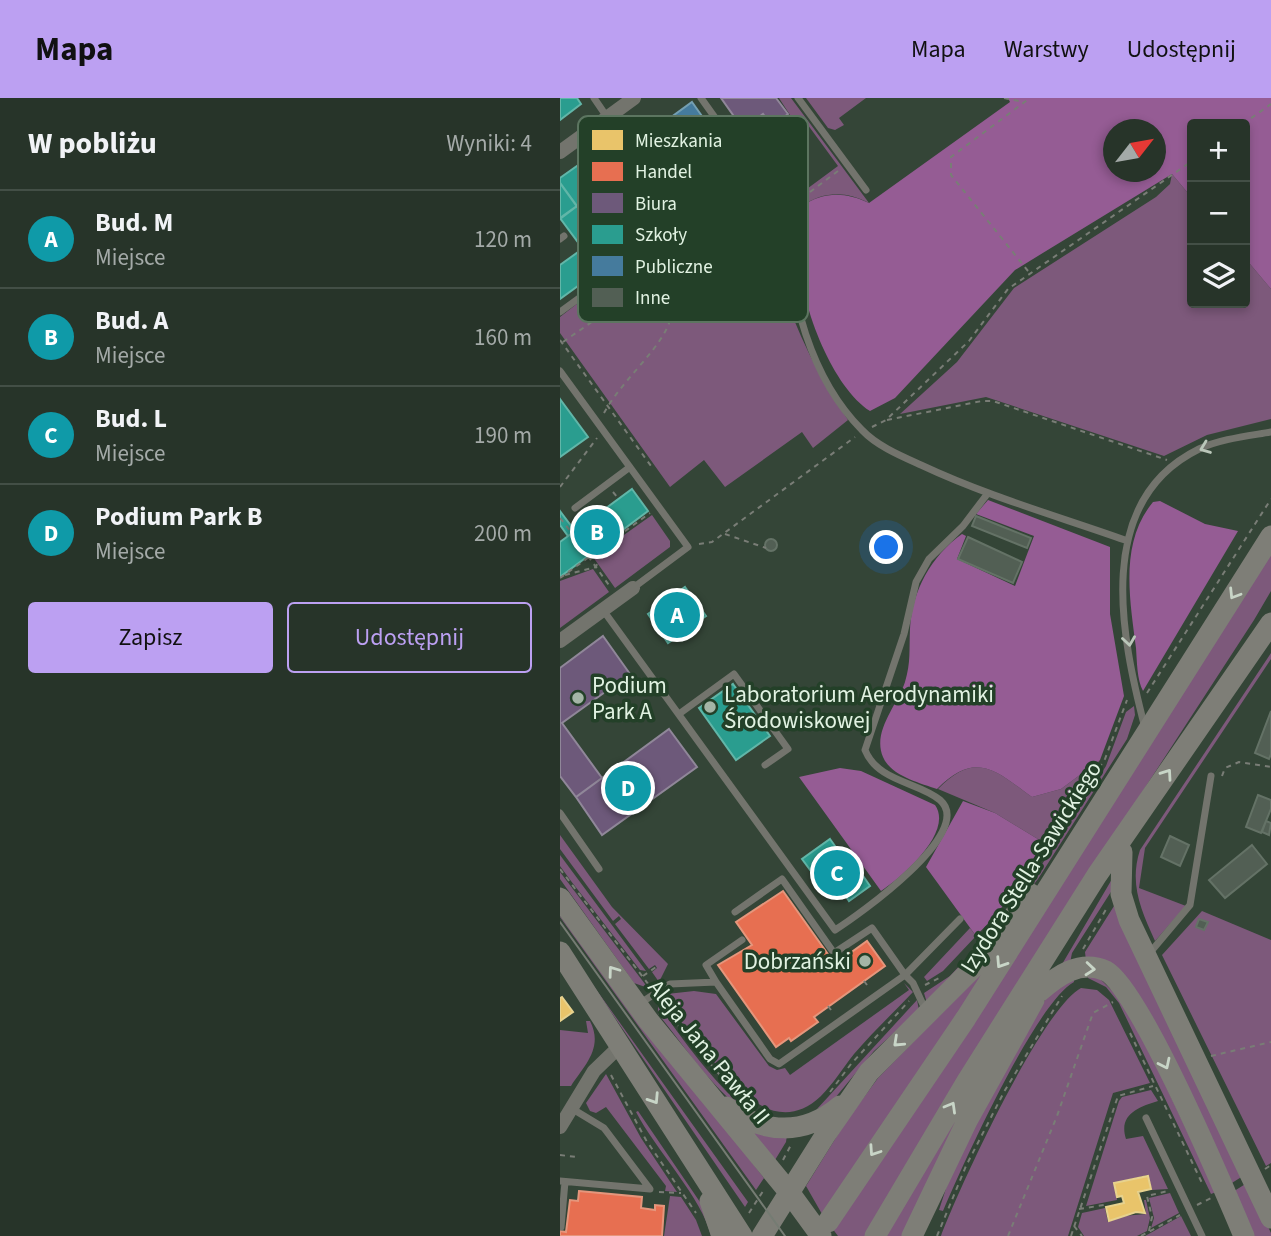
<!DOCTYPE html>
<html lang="pl">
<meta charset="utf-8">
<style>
body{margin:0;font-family:"Source Sans 3",sans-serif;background:#333f35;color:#f1f3f6}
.controls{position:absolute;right:21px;top:21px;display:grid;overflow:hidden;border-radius:7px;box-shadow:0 4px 10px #0003}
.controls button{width:63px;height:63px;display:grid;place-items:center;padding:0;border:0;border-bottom:2px solid #434f46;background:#273429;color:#f1f3f6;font:35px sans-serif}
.compass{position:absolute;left:543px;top:21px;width:63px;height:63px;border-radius:50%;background:#273429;box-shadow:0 4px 10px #0003;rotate:59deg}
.you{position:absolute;left:327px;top:450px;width:24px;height:24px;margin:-18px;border:5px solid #fff;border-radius:50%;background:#1a73e8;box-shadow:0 0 0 10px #1a73e833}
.badge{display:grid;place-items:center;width:46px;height:46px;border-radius:50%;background:#bca0f2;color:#fff;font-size:23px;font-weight:700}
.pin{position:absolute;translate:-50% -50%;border:4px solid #fff;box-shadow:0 2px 7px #0006}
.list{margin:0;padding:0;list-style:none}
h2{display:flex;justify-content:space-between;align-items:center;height:91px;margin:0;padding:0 28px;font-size:30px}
h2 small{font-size:23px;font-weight:400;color:#a4aaa8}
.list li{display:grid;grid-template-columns:46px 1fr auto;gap:21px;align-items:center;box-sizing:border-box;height:98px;padding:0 28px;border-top:2px solid #434f46}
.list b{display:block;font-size:26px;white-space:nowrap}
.list p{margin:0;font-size:23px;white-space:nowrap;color:#a4aaa8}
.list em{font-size:23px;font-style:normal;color:#a4aaa8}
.actions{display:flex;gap:14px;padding:21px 28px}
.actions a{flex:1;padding:16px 0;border:2px solid #bca0f2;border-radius:7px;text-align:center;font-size:24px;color:#bca0f2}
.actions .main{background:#bca0f2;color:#111}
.icon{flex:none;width:38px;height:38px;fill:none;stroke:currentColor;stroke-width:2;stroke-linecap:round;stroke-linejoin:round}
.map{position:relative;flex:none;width:711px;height:1138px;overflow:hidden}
header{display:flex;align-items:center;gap:42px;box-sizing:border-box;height:98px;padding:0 35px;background:#bca0f2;color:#111}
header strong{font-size:33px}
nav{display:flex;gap:38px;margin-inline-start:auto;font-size:24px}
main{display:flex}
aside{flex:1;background:#273429}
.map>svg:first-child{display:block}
</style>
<header>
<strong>Mapa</strong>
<nav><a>Mapa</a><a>Warstwy</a><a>Udostępnij</a></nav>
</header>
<main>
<aside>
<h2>W pobliżu<small>Wyniki: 4</small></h2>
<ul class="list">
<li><span class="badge" style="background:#0f9aa8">A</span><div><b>Bud. M</b><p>Miejsce</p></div><em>120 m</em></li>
<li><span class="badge" style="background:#0f9aa8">B</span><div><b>Bud. A</b><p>Miejsce</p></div><em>160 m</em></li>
<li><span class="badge" style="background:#0f9aa8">C</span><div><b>Bud. L</b><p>Miejsce</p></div><em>190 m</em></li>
<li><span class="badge" style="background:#0f9aa8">D</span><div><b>Podium Park B</b><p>Miejsce</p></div><em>200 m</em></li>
</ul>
<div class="actions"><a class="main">Zapisz</a><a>Udostępnij</a></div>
</aside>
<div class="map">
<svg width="711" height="1138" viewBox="0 0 711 1138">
<rect width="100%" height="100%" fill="#344537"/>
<path fill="#7d597b" d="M219,0H231L309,105C286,93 264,93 242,108L237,138L217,113L278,68L245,23L192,60L187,53L232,20Z
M246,0H306L279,20L284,27L275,32L268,30Z
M612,76L632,100V205H685V160L711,191V321L647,337L604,358L426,299L340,316L397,264L454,190L596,99L610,86Z
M215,136C220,148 216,169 221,184C236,235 259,278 288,322L253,350L242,334L165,389L144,362L110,389L0,235V219L27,198C47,220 123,194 147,182C171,171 193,151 215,136Z
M92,417L110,443V449L55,490L33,459Z
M711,456V493L694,522L510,805L305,1138H278L272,1130Z
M33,471L49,494L0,530V483Z
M711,555V561L585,750L579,790L626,808L595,843C581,812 569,786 580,752Z
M574,608L575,617L567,641L478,781L458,807L367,905L364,895L390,878L417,849L477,774L546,668L566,614Z
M540,662L486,746L435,715L378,691C416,652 435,672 472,699L501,691Z
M0,737L52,809L108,866L99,884L92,874L97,870L95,867L89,871L55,826L61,821L59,818L53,823L0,751Z
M0,757L86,873L80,872L11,783L0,768Z
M0,774L88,890L74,885L0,781Z
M555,776L554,789L512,855L510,865L501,868Z
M554,808L683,1078L667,1088L573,892L526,863L525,854Z
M642,813L711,842V1065L706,1068L602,857Z
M0,818L204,1080L196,1092L0,819Z
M410,830L416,838L383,873L367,883L364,879Z
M435,860L262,1116L246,1088L285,1025L318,980Z
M20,869L188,1104L185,1109Z
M528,875L535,876L568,908L656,1094L651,1096L559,905L546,889L528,880Z
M513,877L514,884C475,906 403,1066 383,1113L379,1112L393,1069L465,934L488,897Z
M344,885L353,894C334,914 313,934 294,956C283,970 273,986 261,998C223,1034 188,1003 162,973C142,950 121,928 107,901V896L134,893L156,896L209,968L217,972L225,970L230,977L349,892Z
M521,890L537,892L549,902L590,985L553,995L508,1138H381C399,1090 481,912 521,890Z
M357,902L359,912L314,953L270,1006L257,1011Z
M98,905C115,933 159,991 185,1010C197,1018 215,1017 225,1025C176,1031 127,950 98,916Z
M26,923H30C44,950 24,968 11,988H0V932L28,935Z
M422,972L344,1138H324Z
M46,976L81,1040L117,1094L105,1093L106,1088L46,1009L36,1015L30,1013L26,1005Z
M591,992L598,1003C579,1009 558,1016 566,1041L583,1038L608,1091L592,1092L588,1077L554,1085L557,1102L526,1108L559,1003L562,999Z
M78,1013L142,1107L156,1138H151C143,1101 95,1051 76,1014Z
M185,1028L227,1037L226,1044L215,1062Z
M687,1085L711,1135V1138H692L671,1095Z
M610,1095L619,1115L591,1130L594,1120L589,1100Z
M110,1098L121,1099L136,1122L142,1138H104Z
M584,1102H586L590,1120L587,1133L577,1138H524L518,1129L522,1115L545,1110L548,1124L563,1118L586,1116Z
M621,1118L631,1138H585Z"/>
<path fill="#955c94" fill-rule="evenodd" d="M448,0H711V191L685,160V26H632V100L612,76L455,172L335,300L310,313C262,282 223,160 242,108C264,93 286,94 309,105L450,4ZM554,32H596V74H554Z
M428,402L550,449V516L564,598L540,662L501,691L472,699C435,672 416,652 377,691C360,685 331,678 323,659C312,633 337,608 345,584C351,564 349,552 350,531C352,493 371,458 402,436L406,438L397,461L455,488L474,438L416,416Z
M600,403L645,426L678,433L583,593C577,582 577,564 576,550C570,502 559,445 593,404Z
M280,670L301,673L375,707C394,734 342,779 321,793L239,679Z
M403,703L435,715L486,746L437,816L416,838L366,769Z"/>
<path fill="#e9c46a" stroke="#e7d28e" stroke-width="2" d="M2,899L13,914L0,923V900Z
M588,1078L591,1091L578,1094L585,1115L576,1114L549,1123L546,1109L564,1105L562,1098L557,1099L554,1085Z"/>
<path fill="#e76f51" stroke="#e5967c" stroke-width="2" d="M223,793L275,866L307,843L325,868L254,919L258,924L231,943L229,940L216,949L158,867L192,847L176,824Z
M19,1093L82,1099L81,1110L95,1112V1107L104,1108L102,1138H0V1133L6,1134L10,1102L18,1103Z"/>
<path fill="#6d597a" stroke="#908799" stroke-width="2" d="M161,0H216L228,16L212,28L203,16L183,31Z
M43,538L70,576L2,625L42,680L16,699L0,678V570Z
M109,631L137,669L42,737L16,699Z"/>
<path fill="#2a9d8f" stroke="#61b6a8" stroke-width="2" d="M0,0H17L21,6L0,22Z
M51,44L127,150L74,188L0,85V80Z
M1,86L17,108L0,121V87Z
M17,108L39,139L23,151L0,120Z
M39,139L55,161L0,201V167Z
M0,301L28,339L0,359Z
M72,391L88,413L0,479V444Z
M0,413L15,433L8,438L0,427Z
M125,489L146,518L108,545L88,516Z
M173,586L210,638L176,662L139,610Z
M270,741L285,762L290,759L310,788L289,803L279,788L268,796L242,761Z"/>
<path fill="#457b9d" stroke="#749fb2" stroke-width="2" d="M132,4L207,110L152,149L77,44Z"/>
<path fill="#525f54" stroke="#647266" stroke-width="2" d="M416,418L471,440L467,450L412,428Z
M408,439L462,464L453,485L398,461Z
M205 447a6 6 0 1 1 12 0a6 6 0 1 1-12 0Z
M711,613V656L709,661L695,655Z
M698,697L711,702V711L701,735L686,729Z
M706,723L711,725L709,737L702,734Z
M610,738L629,747L620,768L601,759Z
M692,747L707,766L665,800L649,782Z
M639,821L648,824L644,832L636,829Z"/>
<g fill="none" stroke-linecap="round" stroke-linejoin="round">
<path stroke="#797d76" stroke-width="2" stroke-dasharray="5 5" stroke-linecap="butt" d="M444,0L464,4
M683,26L711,6
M218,118L278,73
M468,173L391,77V59L470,0
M0,242L91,368
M3,244L85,187
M44,315C61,284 94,257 107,230C113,219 110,204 109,192
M327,322L422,303H433L607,362
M312,329L326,322L409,243L448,191L632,63
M0,389L37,340
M53,394L58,400
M0,420L12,435
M165,436L206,450
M139,446L152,444L295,339
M28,458L51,490
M5,477L36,469L43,449
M0,480L90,415
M587,595L711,401
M662,678L665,670L679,664L711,669
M0,771L89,887
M468,779L545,661L567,602
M523,851L548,808
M83,878L96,869
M304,883L310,891
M365,887L379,880
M103,901L118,927L174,994
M268,908L274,916
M570,935L643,1087
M651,958L711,944
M51,977L86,1042L136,1115
M270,994L291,966L349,903
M0,1057L16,1059
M223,1062L232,1045
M705,1071L711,1067
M99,1094L121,1095
M637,1107L651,1100
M519,1111L544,1107
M189,1115L205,1090
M514,1128L522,1138
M589,1133L592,1119L587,1098L608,1093
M377,1138L406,1068L444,994L502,898
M448,1138L497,1018L533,915L553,904
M511,1138L558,998L593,988
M581,1138L620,1117"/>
<path stroke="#73746d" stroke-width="7" d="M34,0L47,19
M141,0L211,98
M238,0L306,92
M51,17L149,153L161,152L209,118
M227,127C229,197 250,280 302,332C317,348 341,358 361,367C427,398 497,418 565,442
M0,141L4,138
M96,190L149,153
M0,214L37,187
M0,273L128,449L73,490
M15,410L70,369
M43,512L275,832C297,818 417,734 380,702C359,684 318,684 305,652L344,536L356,484L369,461L403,428L428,395
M119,616L174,576L228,651L205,667
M585,630C561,538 533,403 639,351C660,341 688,338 711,334
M0,715L39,771
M588,857L630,807L651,678
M156,884L146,867L182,842
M79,906L110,886L156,884L210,961L219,966L345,877L312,830L274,855L222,781L175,814
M366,913L353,885L345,877L400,821
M586,1020L642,1138
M0,1083L90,1091L44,1030L11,1010
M1,1129L5,1084"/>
<path stroke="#73746d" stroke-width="14" d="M0,54L74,0
M0,543L73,490
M0,1029L34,973L60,948"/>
<path stroke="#7e7e77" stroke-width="21" d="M562,754L561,796L569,822L711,1120
M0,800L88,922L229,1094L261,1138
M0,854L182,1138
M479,894C497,878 520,861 546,873C579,890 665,1093 684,1138
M166,1009C204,1036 244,1038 280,1008
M150,1103L162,1138
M268,1124L406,920L711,438
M202,1138L266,1036L309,974L416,867L471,796
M315,1138L407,983L537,777L711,525
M352,1138L407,1023L474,902"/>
<path stroke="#757c73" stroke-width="2" d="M0,824L225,1138"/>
</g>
<defs><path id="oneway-chevron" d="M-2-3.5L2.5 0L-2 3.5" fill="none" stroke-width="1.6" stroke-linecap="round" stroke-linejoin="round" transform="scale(1.75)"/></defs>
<g stroke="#bac6b9">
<use href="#oneway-chevron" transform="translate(645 350) rotate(159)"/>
<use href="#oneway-chevron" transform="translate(569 543) rotate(82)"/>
</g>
<g stroke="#c8d5c7">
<use href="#oneway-chevron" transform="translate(674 496) rotate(122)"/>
<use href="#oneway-chevron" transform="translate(607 676) rotate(-55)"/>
<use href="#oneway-chevron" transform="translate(441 865) rotate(123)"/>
<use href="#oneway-chevron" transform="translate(530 871) rotate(5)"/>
<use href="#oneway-chevron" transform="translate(53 873) rotate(-126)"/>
<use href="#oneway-chevron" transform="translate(338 944) rotate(137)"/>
<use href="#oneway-chevron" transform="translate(605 966) rotate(64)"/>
<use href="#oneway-chevron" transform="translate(94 1001) rotate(57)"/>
<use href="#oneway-chevron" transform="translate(391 1009) rotate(-60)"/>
<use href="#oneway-chevron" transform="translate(314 1053) rotate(124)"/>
</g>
<g fill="#a4b5a6" stroke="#234028" stroke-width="2.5">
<circle cx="18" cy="600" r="7"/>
<circle cx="150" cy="609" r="7"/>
<circle cx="305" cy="863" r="7"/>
</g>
<g text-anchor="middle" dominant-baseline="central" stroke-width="7" stroke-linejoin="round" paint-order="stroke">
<g font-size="23" fill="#e1f2e2" stroke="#234028" text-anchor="start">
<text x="32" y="587">Podium<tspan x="32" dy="26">Park A</tspan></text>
<text x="164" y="596">Laboratorium Aerodynamiki<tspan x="164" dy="26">Środowiskowej</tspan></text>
<text x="291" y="863" text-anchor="end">Dobrzański</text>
</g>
<g font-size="23" fill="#e1f2e2" stroke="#234028">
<text transform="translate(471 769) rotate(-58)">Izydora Stella-Sawickiego</text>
<text transform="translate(149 954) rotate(51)">Aleja Jana Pawła II</text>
</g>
</g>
<rect x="18" y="18" width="230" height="206" rx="10" fill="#234028" stroke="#5c7560" stroke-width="2"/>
<rect x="32" y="32" width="31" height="20" fill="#e9c46a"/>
<rect x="32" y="64" width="31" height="19" fill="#e76f51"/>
<rect x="32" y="95" width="31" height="20" fill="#6d597a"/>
<rect x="32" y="127" width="31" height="19" fill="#2a9d8f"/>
<rect x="32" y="158" width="31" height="20" fill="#457b9d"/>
<rect x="32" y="190" width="31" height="19" fill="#525f54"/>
<g font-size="19" fill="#e1f2e2">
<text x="75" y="49">Mieszkania</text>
<text x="75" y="80">Handel</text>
<text x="75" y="112">Biura</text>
<text x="75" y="143">Szkoły</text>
<text x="75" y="175">Publiczne</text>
<text x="75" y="206">Inne</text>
</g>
</svg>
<div class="controls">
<button>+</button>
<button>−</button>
<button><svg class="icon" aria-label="layers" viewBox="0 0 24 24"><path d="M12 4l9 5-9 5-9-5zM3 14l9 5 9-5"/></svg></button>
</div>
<svg class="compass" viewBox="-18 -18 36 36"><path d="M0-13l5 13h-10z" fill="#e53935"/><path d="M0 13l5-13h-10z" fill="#a4aaa8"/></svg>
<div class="you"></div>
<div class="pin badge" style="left:117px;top:517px;background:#0f9aa8">A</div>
<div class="pin badge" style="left:37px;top:434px;background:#0f9aa8">B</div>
<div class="pin badge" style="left:277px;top:775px;background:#0f9aa8">C</div>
<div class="pin badge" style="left:68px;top:690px;background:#0f9aa8">D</div>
</div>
</main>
